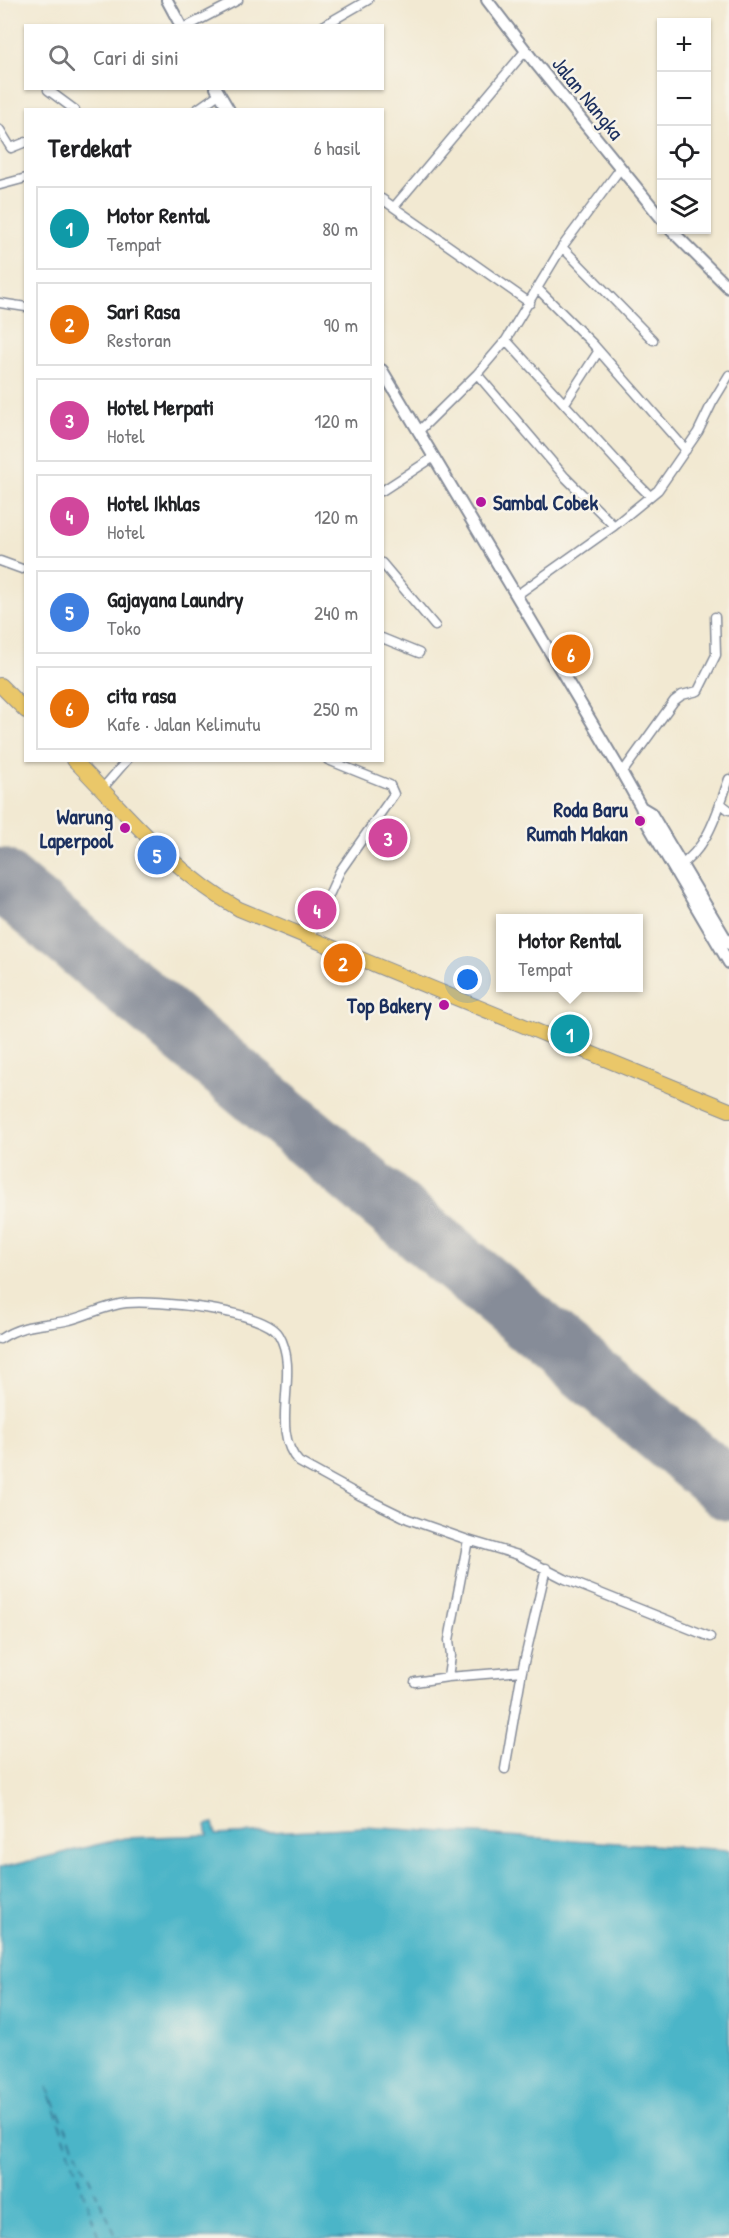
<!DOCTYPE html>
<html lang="id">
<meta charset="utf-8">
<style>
body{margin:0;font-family:"Patrick Hand",sans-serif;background:#f2f2f2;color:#202124}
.controls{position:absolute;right:18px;top:18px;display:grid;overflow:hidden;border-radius:0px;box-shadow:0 2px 4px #0004}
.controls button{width:54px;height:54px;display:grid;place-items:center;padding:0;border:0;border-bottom:2px solid #e0e0e0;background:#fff;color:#202124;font:30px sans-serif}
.you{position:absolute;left:468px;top:980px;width:21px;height:21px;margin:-15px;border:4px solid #fff;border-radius:50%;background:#1a73e8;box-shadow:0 0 0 9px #1a73e833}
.badge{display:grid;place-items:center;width:39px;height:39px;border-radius:50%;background:#2563eb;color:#fff;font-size:20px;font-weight:700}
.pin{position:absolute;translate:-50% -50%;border:3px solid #fff;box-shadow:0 2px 6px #0006}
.popup{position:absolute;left:496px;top:914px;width:147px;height:78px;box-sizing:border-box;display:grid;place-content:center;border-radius:0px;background:#fff;filter:drop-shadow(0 2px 4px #0005);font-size:20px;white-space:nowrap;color:#757577}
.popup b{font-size:22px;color:#202124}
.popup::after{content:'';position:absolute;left:50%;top:100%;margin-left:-12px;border:12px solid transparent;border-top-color:#fff}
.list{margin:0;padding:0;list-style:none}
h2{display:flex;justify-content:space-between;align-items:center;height:78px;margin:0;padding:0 24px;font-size:26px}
h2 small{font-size:20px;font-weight:400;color:#757577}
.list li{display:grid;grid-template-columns:39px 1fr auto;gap:18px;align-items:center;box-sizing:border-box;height:84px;margin:0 12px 12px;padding:0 12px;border:2px solid #e0e0e0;border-radius:0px}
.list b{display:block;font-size:22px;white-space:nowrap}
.list p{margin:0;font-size:20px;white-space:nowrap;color:#757577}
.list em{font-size:20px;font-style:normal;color:#757577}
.icon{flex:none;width:33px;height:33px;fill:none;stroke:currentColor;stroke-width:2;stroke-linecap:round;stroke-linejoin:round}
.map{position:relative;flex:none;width:729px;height:2238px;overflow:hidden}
.search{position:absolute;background:#fff;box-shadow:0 2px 4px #0004;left:24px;top:24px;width:360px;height:66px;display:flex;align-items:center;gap:15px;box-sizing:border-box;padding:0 21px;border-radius:0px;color:#757577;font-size:22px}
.panel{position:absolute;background:#fff;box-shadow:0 2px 4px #0004;left:24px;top:108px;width:360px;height:654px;border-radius:0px}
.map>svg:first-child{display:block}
</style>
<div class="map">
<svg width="729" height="2238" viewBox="0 0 729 2238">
<rect width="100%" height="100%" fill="#f7f3e8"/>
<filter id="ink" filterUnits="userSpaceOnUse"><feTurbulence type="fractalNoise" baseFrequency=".0167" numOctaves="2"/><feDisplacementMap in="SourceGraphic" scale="12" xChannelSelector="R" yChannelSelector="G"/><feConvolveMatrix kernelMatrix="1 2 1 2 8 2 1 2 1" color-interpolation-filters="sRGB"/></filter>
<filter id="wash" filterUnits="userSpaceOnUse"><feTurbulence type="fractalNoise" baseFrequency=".008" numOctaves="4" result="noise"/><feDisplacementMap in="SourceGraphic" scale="24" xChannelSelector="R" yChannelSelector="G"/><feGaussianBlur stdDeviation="1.35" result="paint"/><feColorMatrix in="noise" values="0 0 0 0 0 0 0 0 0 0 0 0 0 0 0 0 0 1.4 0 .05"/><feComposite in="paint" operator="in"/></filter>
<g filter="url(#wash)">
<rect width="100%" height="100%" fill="#f2e9d2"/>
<path fill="#4bb5c8" stroke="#337293" stroke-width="1.5" d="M213,1823L216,1835L365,1827L729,1850V2238H0V1868L125,1838L208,1835L206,1825Z"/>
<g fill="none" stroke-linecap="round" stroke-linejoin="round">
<path stroke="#29577e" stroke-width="1.5" stroke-dasharray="8 6" stroke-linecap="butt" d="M47,2087L117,2238
M50,2096L99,2238"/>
<path stroke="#868c98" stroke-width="26" d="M707,1472L717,1477H729"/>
<path stroke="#868c98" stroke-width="62" d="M0,879L729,1490"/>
</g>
</g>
<g filter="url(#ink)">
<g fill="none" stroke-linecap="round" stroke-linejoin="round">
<g stroke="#868c98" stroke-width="11">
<path id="minor" d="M188,26L238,0
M323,26L368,0
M48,90L75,110
M196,110L219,94
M0,130L11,148L26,142
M0,185L26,178
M382,199L530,303
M394,207L526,50
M562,247L653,340
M538,289L592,343L686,450
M0,303L26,307
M506,340L633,479L650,496
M477,374L565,477L614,526
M565,403L598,352
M418,432L477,374L506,340L562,247L620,169
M382,491L434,457
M0,561L22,569
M382,563L435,626
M517,595L614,526L658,490L698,432L712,403L729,375
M382,638L419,653
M622,773L674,701L682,695L698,691L716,655L715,617
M102,789L127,760
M720,803L729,810
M678,867C709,847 717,812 729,779
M310,937L340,871L394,794L390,785L328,760
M0,1339C24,1323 43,1326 70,1320C89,1315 107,1305 126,1303C156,1300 264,1310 279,1335C301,1372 268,1430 299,1462L359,1495L408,1519L468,1540L518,1555L565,1579L710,1637
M448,1677L451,1656L449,1640L468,1540
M415,1682L448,1677L522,1671
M505,1769L522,1671L546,1568"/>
</g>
<g stroke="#868c98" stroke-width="14">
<path id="tertiary" d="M167,0L181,26
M487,0L533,60L662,219
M216,88L229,110
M671,230L729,288
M382,370L622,773L641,807L644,818L729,963
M641,807L651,813L729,944"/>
</g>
<g stroke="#868c98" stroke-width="16">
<path id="trunk" d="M0,685L26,711
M74,760C127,814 173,872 239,909L729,1110"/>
</g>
<use href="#minor" stroke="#fff" stroke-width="8"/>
<use href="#tertiary" stroke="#fff" stroke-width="10"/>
<use href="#trunk" stroke="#eac769" stroke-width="14"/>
</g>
</g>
<g fill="#b5179e" stroke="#f7f3e8" stroke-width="2">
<circle cx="481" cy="502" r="6"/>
<circle cx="640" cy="821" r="6"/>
<circle cx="125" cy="828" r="6"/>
<circle cx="444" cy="1005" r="6"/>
</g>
<g text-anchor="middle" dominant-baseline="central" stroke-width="5" stroke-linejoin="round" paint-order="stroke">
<g font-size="21" fill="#1b2f5e" stroke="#f7f3e8">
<text transform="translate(588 98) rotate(51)">Jalan Nangka</text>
</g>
<g font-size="21" font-weight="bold" fill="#1b2f5e" stroke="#f7f3e8" text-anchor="end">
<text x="493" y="502" text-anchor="start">Sambal Cobek</text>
<text x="628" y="809">Roda Baru<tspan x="628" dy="24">Rumah Makan</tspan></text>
<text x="113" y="816">Warung<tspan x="113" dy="24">Laperpool</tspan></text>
<text x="432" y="1005">Top Bakery</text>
</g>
</g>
</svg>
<div class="controls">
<button>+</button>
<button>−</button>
<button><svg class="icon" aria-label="locate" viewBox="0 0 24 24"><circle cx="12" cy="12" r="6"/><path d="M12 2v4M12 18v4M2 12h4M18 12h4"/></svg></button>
<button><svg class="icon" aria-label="layers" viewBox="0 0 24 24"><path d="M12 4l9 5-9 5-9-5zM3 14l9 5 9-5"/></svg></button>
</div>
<div class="you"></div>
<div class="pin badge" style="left:570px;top:1034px;background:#0f9aa8">1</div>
<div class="popup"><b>Motor Rental</b>Tempat</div>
<div class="pin badge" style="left:343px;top:963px;background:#e8710a">2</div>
<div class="pin badge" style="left:388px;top:838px;background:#d1479c">3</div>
<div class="pin badge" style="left:317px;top:910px;background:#d1479c">4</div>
<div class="pin badge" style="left:157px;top:855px;background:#3f7fe0">5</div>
<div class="pin badge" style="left:571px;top:654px;background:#e8710a">6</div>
<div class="search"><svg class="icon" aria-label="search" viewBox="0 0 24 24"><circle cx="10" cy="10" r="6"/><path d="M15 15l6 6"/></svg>Cari di sini</div>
<section class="panel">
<h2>Terdekat<small>6 hasil</small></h2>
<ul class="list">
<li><span class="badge" style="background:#0f9aa8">1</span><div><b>Motor Rental</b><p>Tempat</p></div><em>80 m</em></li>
<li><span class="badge" style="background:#e8710a">2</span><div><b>Sari Rasa</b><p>Restoran</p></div><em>90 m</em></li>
<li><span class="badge" style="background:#d1479c">3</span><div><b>Hotel Merpati</b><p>Hotel</p></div><em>120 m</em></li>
<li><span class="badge" style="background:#d1479c">4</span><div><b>Hotel Ikhlas</b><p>Hotel</p></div><em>120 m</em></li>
<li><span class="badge" style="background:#3f7fe0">5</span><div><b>Gajayana Laundry</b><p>Toko</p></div><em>240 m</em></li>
<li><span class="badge" style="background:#e8710a">6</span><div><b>cita rasa</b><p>Kafe · Jalan Kelimutu</p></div><em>250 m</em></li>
</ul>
</section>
</div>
